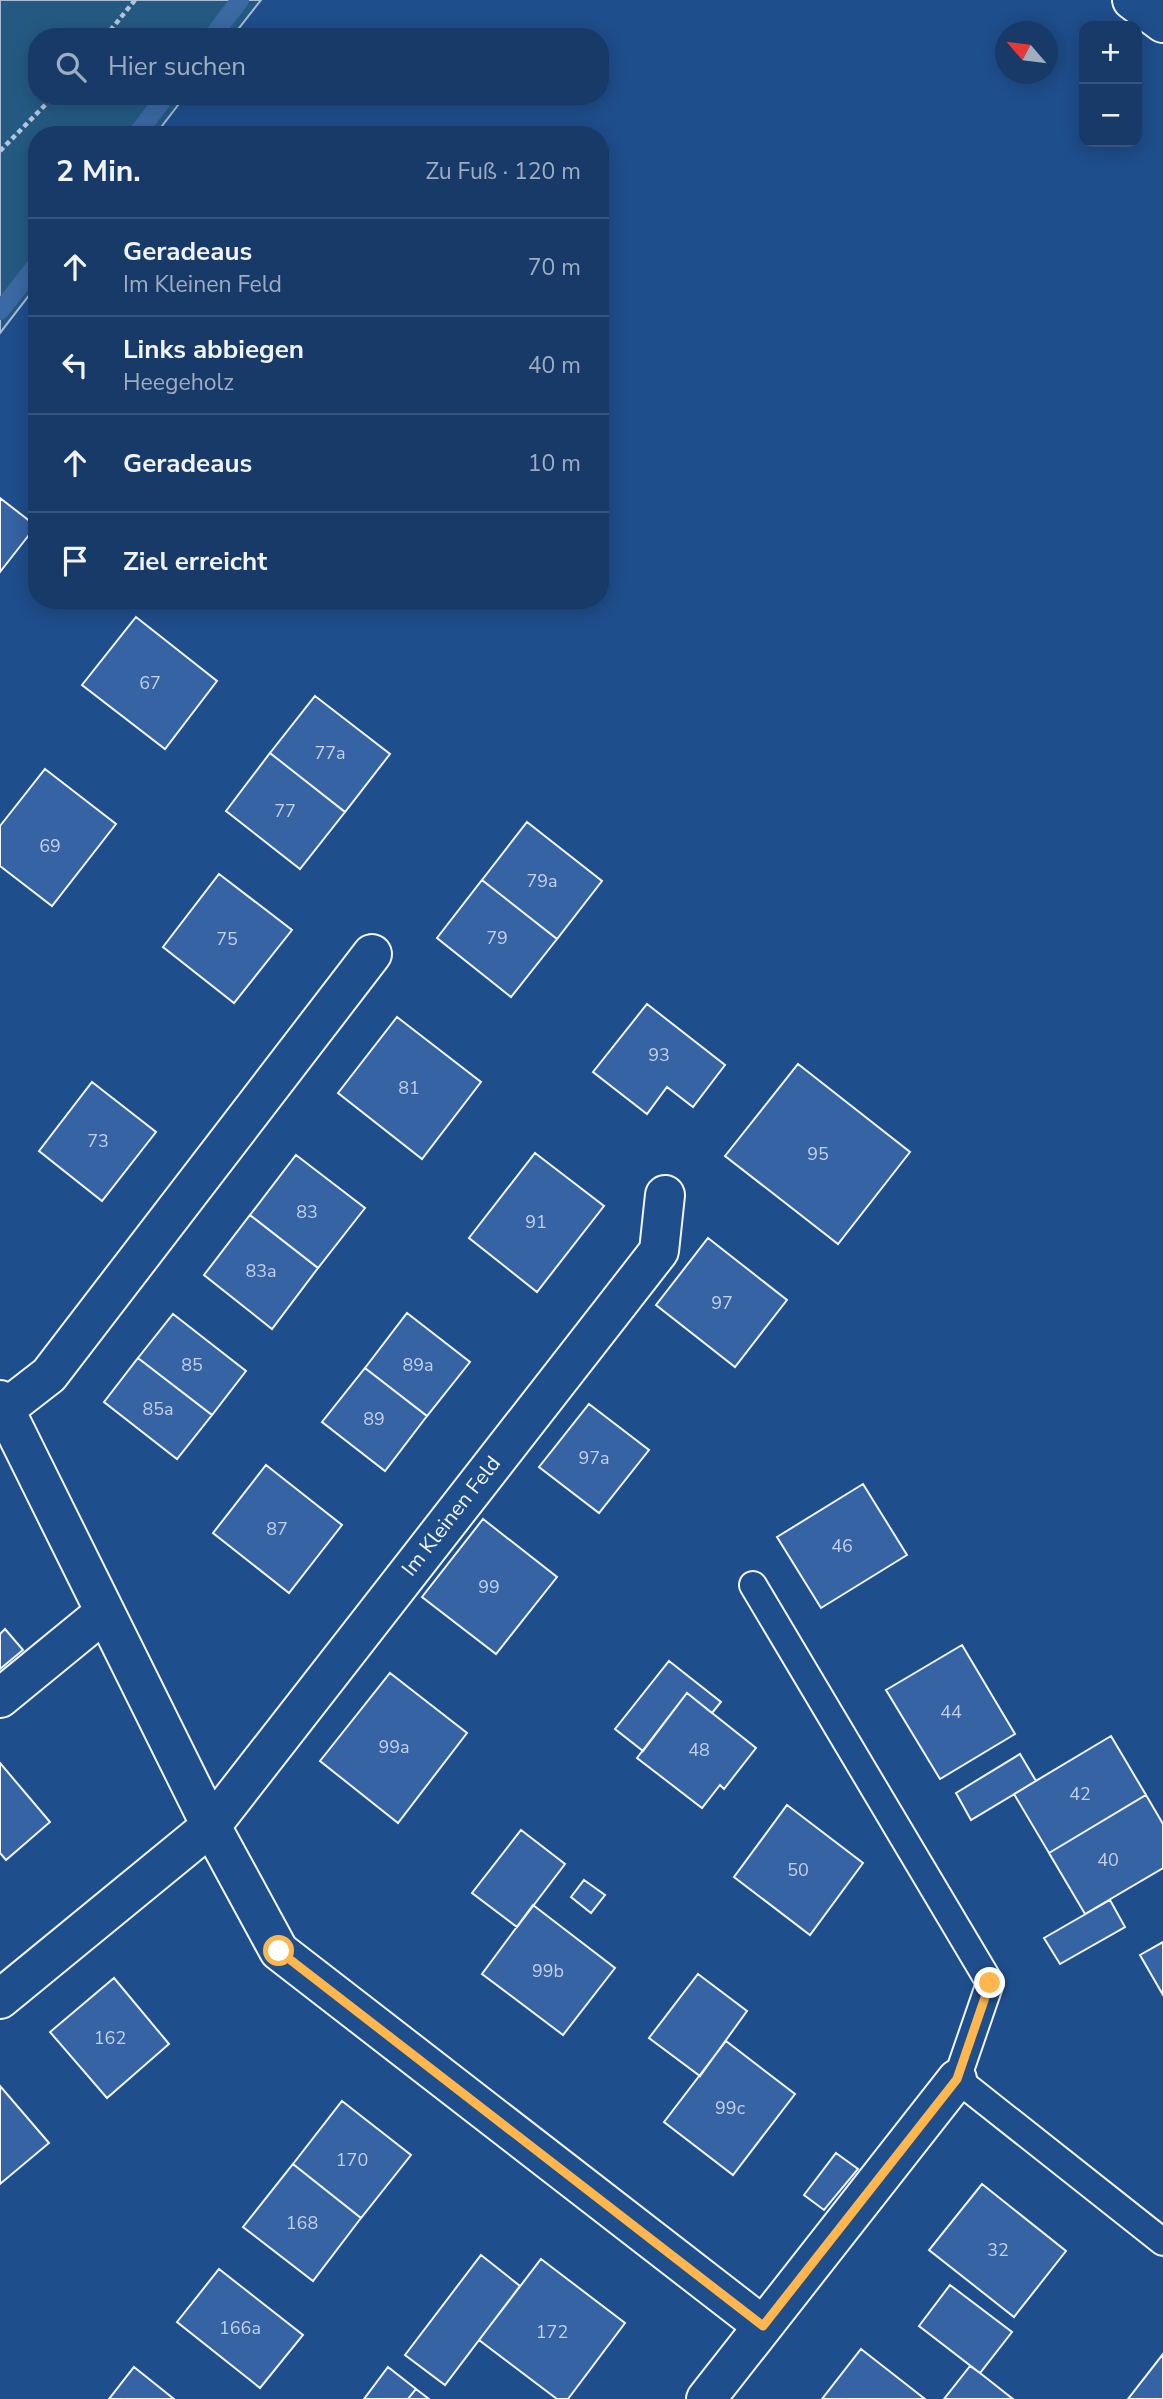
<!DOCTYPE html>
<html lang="de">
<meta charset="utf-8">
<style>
body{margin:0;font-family:"Nunito Sans",sans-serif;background:#20416f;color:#f1f3f6}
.controls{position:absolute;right:21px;top:21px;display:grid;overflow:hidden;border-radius:14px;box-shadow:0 4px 18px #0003}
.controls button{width:63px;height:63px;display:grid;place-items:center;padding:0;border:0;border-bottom:2px solid #36547d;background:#173a69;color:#f1f3f6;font:35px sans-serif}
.compass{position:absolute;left:995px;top:21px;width:63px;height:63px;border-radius:50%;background:#173a69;box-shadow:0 4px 18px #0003;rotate:298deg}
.stop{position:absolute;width:21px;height:21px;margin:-16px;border:5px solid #ffb74d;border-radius:50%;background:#fff}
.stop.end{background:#ffb74d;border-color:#fff;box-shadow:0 2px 7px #0008}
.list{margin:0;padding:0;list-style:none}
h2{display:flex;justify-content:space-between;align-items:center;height:91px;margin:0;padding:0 28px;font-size:30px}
h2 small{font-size:23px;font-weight:400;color:#9eadc0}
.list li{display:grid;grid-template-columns:46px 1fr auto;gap:21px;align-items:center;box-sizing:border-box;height:98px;padding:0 28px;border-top:2px solid #36547d}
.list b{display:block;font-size:26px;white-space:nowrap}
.list p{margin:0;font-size:23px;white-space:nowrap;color:#9eadc0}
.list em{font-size:23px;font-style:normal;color:#9eadc0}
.icon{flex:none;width:38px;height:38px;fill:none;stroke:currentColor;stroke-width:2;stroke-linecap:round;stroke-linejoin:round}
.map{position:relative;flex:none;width:1163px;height:2399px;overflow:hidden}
.search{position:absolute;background:#173a69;box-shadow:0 4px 18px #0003;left:28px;top:28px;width:581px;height:77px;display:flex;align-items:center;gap:18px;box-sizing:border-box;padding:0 24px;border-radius:28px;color:#9eadc0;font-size:26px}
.panel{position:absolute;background:#173a69;box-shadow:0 4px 18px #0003;left:28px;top:126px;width:581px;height:483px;border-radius:28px}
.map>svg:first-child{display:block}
</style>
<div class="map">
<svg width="1163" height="2399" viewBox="0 0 1163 2399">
<rect width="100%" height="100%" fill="#1f4e8c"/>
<path fill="#245a82" stroke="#a8bbd7" stroke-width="2" d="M0,0H261L232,37H37V96H185L155,135H37V285L0,333Z"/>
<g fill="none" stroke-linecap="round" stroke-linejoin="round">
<path stroke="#3b69a3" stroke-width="18" d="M212,37L240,0
M136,135L166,96
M0,311L37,264"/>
</g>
<path fill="#3563a3" stroke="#f2f6ff" stroke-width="2" d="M0,498L36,526L0,572Z
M136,617L217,681L165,749L82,685Z
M315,696L390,754L345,812L270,753Z
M270,753L345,812L300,869L226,811Z
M45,769L116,824L52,906L0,866V826Z
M527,822L602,881L557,939L482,880Z
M219,874L292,930L234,1003L163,947Z
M482,880L557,939L511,997L437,938Z
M647,1004L725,1065L693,1107L667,1087L647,1114L593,1072Z
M397,1017L481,1082L422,1159L338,1093Z
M798,1064L910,1152L838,1244L725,1156Z
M92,1082L156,1132L102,1201L39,1151Z
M535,1153L604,1206L537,1292L469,1238Z
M296,1155L365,1208L318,1268L250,1215Z
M250,1215L318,1268L272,1329L204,1275Z
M708,1238L787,1300L735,1367L656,1305Z
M407,1313L470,1362L427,1416L365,1368Z
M173,1314L246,1371L212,1415L138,1358Z
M138,1358L212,1415L177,1459L104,1402Z
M365,1368L427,1416L385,1471L322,1422Z
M589,1404L649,1450L599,1513L539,1467Z
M266,1465L342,1525L289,1593L213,1533Z
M863,1484L907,1555L821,1608L777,1537Z
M483,1519L557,1577L496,1654L422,1597Z
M5,1629L23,1650L0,1669V1634Z
M962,1645L1015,1734L940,1779L886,1690Z
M669,1661L721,1702L712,1713L687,1693L643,1751L615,1729Z
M390,1673L467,1733L398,1823L320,1761Z
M687,1693L756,1748L724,1789L720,1785L702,1808L637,1758Z
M1111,1736L1146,1795L1049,1853L1014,1794Z
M1020,1754L1036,1781L971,1820L956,1793Z
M0,1763L50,1822L6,1860L0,1853Z
M1146,1795L1163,1824V1868L1085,1914L1049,1853Z
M787,1805L863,1863L810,1935L734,1877Z
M521,1830L565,1864L517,1927L472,1893Z
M584,1880L605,1895L591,1913L571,1897Z
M1110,1900L1125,1927L1060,1964L1044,1938Z
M533,1905L615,1968L563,2035L482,1974Z
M1163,1942V1995L1140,1955Z
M698,1974L747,2011L700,2076L649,2038Z
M114,1978L169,2044L107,2098L50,2032Z
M726,2041L795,2094L733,2175L664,2122Z
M0,2086L49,2143L0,2184Z
M342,2101L411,2155L361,2218L293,2164Z
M836,2153L858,2169L824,2210L804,2195Z
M293,2164L361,2218L313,2281L243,2227Z
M982,2184L1066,2251L1014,2317L929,2250Z
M481,2255L520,2286L445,2385L405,2355Z
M541,2259L625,2323L568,2399H557L479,2340Z
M219,2269L303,2335L260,2388L177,2322Z
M950,2285L1012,2332L980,2373L919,2326Z
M861,2349L925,2399H822Z
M1163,2354V2399H1128Z
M970,2366L980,2373L1013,2399H944Z
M134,2367L174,2399H109Z
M388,2367L416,2389L408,2399H364Z
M416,2389L429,2399H408Z"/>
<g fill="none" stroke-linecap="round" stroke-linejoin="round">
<g stroke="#f2f6ff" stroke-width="30">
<path id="lane" d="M753,1585L990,1983L957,2079L1163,2242"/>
</g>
<g stroke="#f2f6ff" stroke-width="42">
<path id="street" d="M0,1400L211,1826L279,1951L763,2326
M0,1413L49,1375L372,954
M0,1698L105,1612
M0,1999L211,1826L659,1251L665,1195
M706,2399L957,2079"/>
</g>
<g stroke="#f2f6ff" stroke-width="42">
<path id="highway" d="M1132,0L1163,23"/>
</g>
<path stroke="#b3c4dc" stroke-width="4.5" stroke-dasharray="5 3.5" stroke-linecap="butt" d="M105,37L135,0
M0,151L54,96"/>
<use href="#lane" stroke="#1f4e8c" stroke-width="26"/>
<use href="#street" stroke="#1f4e8c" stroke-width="38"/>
<use href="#highway" stroke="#1f4e8c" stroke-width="38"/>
</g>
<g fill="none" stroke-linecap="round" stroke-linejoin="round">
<path stroke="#ffb74d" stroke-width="9" d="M279,1951L763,2326L957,2079L990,1983"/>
</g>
<g text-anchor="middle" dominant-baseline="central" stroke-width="5" stroke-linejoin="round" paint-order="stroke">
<g font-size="18" fill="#c3d1e8">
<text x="150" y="683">67</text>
<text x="330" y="753">77a</text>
<text x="285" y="811">77</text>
<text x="50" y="846">69</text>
<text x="542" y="881">79a</text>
<text x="497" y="938">79</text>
<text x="227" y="939">75</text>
<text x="659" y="1055">93</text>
<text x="409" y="1088">81</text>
<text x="98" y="1141">73</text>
<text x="818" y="1154">95</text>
<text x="307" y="1212">83</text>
<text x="536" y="1222">91</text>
<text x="261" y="1271">83a</text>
<text x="722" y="1303">97</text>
<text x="192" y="1365">85</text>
<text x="418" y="1365">89a</text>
<text x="158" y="1409">85a</text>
<text x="374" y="1419">89</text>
<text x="594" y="1458">97a</text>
<text x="277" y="1529">87</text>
<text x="842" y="1546">46</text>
<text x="489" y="1587">99</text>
<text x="951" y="1712">44</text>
<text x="394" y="1747">99a</text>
<text x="699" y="1750">48</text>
<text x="1080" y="1794">42</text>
<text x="1108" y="1860">40</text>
<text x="798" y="1870">50</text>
<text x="548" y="1971">99b</text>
<text x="110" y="2038">162</text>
<text x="730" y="2108">99c</text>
<text x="352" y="2160">170</text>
<text x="302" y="2223">168</text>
<text x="998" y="2250">32</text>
<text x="240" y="2328">166a</text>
<text x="552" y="2332">172</text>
</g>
<g font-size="21" fill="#f2f6ff" stroke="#1f4e8c">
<text transform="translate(451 1516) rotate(-52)">Im Kleinen Feld</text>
</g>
</g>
</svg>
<div class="controls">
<button>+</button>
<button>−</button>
</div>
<svg class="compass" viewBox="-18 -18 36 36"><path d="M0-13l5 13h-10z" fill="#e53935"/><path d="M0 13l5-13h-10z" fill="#9eadc0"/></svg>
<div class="stop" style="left:279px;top:1951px"></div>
<div class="stop end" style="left:990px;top:1983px"></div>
<div class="search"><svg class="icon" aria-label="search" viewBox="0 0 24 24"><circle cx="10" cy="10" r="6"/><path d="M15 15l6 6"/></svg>Hier suchen</div>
<section class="panel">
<h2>2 Min.<small>Zu Fuß · 120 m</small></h2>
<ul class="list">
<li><svg class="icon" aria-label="ahead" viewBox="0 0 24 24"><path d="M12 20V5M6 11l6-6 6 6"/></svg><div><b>Geradeaus</b><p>Im Kleinen Feld</p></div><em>70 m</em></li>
<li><svg class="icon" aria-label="left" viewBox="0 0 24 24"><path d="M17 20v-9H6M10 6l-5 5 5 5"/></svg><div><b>Links abbiegen</b><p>Heegeholz</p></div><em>40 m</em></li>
<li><svg class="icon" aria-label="ahead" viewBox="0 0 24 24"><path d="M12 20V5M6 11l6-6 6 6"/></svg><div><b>Geradeaus</b></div><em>10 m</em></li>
<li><svg class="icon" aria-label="arrive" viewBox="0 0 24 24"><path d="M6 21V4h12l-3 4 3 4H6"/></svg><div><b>Ziel erreicht</b></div></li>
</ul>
</section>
</div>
